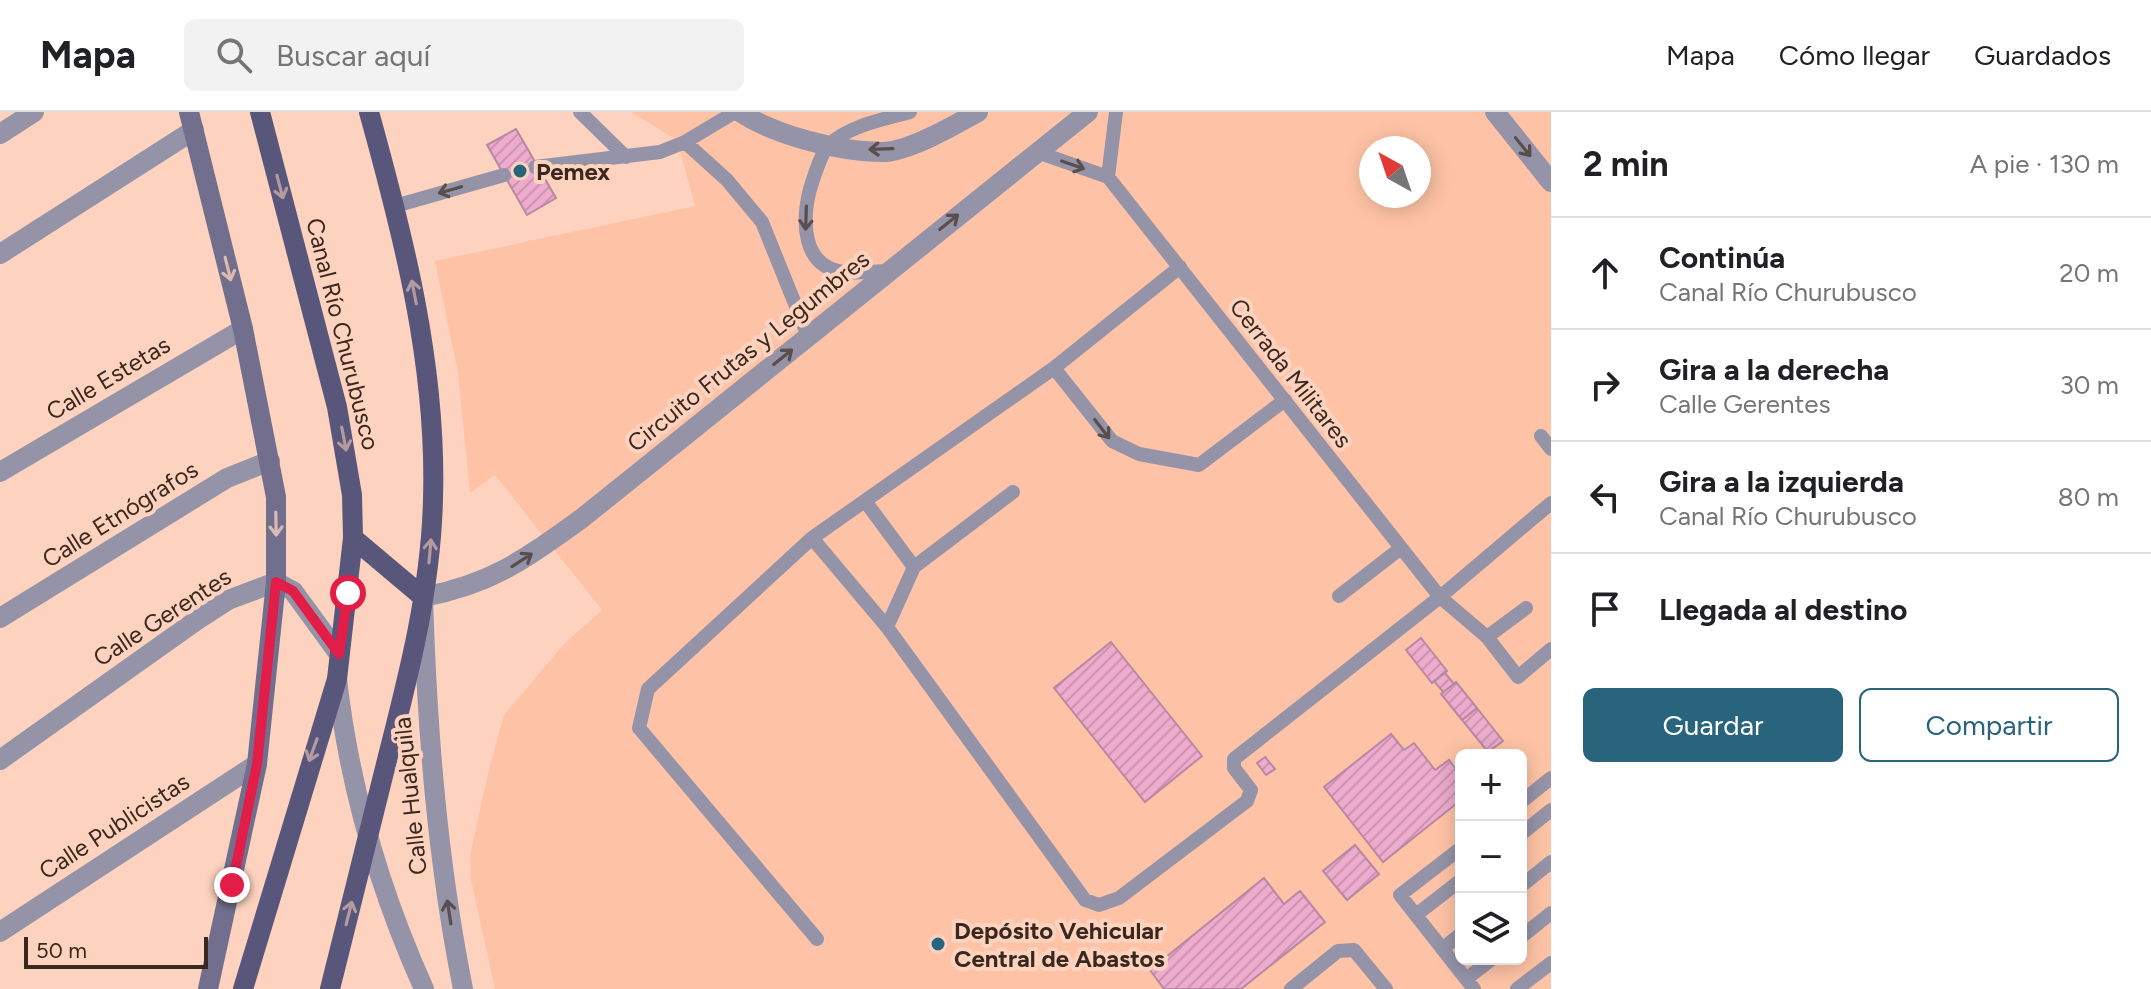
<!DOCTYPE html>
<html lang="es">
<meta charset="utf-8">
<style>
body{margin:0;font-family:Figtree,sans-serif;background:#f2f2f2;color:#202124}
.controls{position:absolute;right:24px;bottom:24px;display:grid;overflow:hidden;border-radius:12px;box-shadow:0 4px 20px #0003}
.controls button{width:72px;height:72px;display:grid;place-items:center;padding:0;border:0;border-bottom:2px solid #e0e0e0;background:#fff;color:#202124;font:40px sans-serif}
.compass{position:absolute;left:1359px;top:24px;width:72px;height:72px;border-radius:50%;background:#fff;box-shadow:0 4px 20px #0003;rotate:320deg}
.scale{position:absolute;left:24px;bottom:20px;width:184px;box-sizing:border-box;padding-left:8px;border:4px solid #3a271d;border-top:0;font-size:22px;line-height:28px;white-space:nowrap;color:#3a271d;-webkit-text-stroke:6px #fdd3bf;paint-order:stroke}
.stop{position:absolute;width:24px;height:24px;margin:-18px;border:6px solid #e11d48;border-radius:50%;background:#fff}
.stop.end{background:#e11d48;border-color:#fff;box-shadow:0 2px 8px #0008}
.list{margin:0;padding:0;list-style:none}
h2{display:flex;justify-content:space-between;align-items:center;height:104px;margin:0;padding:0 32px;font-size:34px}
h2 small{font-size:26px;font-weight:400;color:#757577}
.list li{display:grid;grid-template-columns:52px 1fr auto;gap:24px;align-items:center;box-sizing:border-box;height:112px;padding:0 32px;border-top:2px solid #e0e0e0}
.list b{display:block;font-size:30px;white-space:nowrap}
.list p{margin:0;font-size:26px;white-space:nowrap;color:#757577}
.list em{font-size:26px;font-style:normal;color:#757577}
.actions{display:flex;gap:16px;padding:24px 32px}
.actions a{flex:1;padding:18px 0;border:2px solid #28647c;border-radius:12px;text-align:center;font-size:28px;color:#28647c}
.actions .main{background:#28647c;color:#fff}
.icon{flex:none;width:44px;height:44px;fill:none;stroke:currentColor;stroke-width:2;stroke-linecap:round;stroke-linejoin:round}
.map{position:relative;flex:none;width:1551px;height:877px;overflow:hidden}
header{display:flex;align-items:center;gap:48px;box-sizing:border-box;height:112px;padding:0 40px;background:#fff;border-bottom:2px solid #e0e0e0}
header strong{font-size:38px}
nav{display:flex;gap:44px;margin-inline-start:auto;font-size:28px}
.search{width:560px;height:72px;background:#f2f2f2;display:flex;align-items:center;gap:20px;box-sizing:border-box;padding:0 28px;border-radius:12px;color:#757577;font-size:30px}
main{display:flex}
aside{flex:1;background:#fff}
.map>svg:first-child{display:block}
</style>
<header>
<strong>Mapa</strong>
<div class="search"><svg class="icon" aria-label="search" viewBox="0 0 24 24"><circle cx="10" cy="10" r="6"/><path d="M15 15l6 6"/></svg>Buscar aquí</div>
<nav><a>Mapa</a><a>Cómo llegar</a><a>Guardados</a></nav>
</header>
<main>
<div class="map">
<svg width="1551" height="877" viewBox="0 0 1551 877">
<defs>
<pattern id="building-hatch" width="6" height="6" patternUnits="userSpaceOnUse" patternTransform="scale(2)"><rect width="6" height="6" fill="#edabcd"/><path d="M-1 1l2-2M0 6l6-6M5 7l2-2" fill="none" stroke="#cc93b0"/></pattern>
</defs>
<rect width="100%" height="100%" fill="#fdd3bf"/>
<path fill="#fec3a6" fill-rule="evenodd" d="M631,0H1551V877H495L471,768L470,744L489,657L504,603L564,532L602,498L495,363L470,381L458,261L435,149L695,94L677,28ZM1371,36H1419V84H1371ZM1461,643H1521V847H1461Z"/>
<path fill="url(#building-hatch)" stroke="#b888a1" stroke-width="2" d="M516,17L556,86L527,103L487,33Z
M1421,526L1447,559L1432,571L1406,538Z
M1111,530L1202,644L1145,690L1054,576Z
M1445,561L1454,572L1443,580L1434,569Z
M1456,570L1477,596L1462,608L1441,582Z
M1477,596L1503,629L1488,640L1462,608Z
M1391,622L1404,638L1414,631L1435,658L1449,648L1461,664V688L1383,750L1324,675Z
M1265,645L1275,657L1266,663L1257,651Z
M1355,733L1379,762L1347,788L1323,759Z
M1264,766L1284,792L1300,779L1325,810L1241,877H1164L1150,858Z"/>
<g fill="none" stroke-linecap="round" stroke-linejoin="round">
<path stroke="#9493a8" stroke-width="14" d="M580,0L626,45
M685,30L727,68L762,110L808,224
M1037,40L1108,65L1440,485L1487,525L1518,565L1551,537
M535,55L660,40L685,30L735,0
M1108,65L1116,0
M395,94L504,63
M888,159C874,159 859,162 845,160C801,156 802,108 810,77C814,65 821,40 830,32C850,13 886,7 910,0
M1054,256L1112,329L1139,342L1199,353L1285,288
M1541,324L1551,337
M865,389L914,455L1013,380
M812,426L887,515L1085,788L1099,793L1119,786L1247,689L1251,678L1234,656V647L1440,485L1551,391
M1339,484L1401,436
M887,515L914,455
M1487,525L1526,496
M1521,690L1551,666
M1521,722L1551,698
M1461,736L1400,783L1474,877
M1521,774L1551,750
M1416,803L1461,768
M1521,825L1551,801
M817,827L639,616L648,577L812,426L1054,256L1180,155
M1442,837L1461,822
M1466,867L1492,847
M1291,877L1338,839L1354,838L1386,877
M1517,877L1551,851"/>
<path stroke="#9493a8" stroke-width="20" d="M740,0C774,23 840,40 882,40C908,40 955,13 978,0
M1495,0L1551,70
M0,22L34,0
M0,142L194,18
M0,360L243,217
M0,506L227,366L270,349
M337,567C349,673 380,779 424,877
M0,648L197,508L228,488L276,470L293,479L339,542
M0,820L257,652
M463,877C437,747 427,617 423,485C492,472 525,447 581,407L1088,0"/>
<path stroke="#716f8d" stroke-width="20" d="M189,0L243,217L276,385V470L257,652L208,877"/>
<path stroke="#58567a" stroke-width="20" d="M353,426L423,485
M243,877L337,567L353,426L352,383L337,295L260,0
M330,877C349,801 368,724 387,648C409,562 431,476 433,387C437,255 404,126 369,0"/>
</g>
<defs><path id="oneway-shaft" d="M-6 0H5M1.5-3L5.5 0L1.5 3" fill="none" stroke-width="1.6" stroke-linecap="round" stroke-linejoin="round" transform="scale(2)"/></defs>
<g stroke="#5a4d4e">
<use href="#oneway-shaft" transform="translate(1523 35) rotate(51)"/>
<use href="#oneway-shaft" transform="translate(881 37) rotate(178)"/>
<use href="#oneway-shaft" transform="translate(1073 53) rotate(19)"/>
<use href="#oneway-shaft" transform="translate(450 78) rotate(164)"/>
<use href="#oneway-shaft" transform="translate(806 106) rotate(92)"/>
<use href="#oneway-shaft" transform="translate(949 110) rotate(-39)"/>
<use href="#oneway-shaft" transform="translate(783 245) rotate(-39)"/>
<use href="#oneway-shaft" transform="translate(1102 317) rotate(52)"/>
<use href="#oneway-shaft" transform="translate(522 448) rotate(-33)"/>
<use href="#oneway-shaft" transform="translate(449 800) rotate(-99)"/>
</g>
<g stroke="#b39ba0">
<use href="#oneway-shaft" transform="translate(280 75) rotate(75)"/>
<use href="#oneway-shaft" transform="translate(414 180) rotate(-101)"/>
<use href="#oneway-shaft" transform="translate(344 327) rotate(79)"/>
<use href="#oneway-shaft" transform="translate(430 439) rotate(-85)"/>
<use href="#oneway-shaft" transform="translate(313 638) rotate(110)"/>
<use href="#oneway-shaft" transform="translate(349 801) rotate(-76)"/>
</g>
<g stroke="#dabab2">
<use href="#oneway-shaft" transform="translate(228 157) rotate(76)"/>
<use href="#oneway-shaft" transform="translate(276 412) rotate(89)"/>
</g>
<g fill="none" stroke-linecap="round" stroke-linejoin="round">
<path stroke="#e11d48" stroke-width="10" d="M232,773L257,652L276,470L293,479L339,542L348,481"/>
</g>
<g fill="#28647c" stroke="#fdd3bf" stroke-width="3">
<circle cx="520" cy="59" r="8"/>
<circle cx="938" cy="832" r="8"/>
</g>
<g text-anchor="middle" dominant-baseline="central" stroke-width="8" stroke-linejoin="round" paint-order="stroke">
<g font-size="24" font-weight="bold" fill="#3a271d" stroke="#fdd3bf" text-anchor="start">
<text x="536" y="59">Pemex</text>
<text x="954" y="818">Depósito Vehicular<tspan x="954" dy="28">Central de Abastos</tspan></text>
</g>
<g font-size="24" fill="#3a271d" stroke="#fdd3bf">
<text transform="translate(343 222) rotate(76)">Canal Río Churubusco</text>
<text transform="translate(748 239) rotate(-39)">Circuito Frutas y Legumbres</text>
<text transform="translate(1291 261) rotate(52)">Cerrada Militares</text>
<text transform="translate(108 266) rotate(-31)">Calle Estetas</text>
<text transform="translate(120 402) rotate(-32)">Calle Etnógrafos</text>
<text transform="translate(162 505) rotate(-33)">Calle Gerentes</text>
<text transform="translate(410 684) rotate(-96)">Calle Hualquila</text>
<text transform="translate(114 714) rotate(-33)">Calle Publicistas</text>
</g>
</g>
</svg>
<div class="controls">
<button>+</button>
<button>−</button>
<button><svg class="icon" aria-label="layers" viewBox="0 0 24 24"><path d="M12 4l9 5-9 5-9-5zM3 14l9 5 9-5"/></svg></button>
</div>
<svg class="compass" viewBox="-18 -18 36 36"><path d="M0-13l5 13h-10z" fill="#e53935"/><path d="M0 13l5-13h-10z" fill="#757577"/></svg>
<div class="scale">50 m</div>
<div class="stop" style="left:348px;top:481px"></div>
<div class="stop end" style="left:232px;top:773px"></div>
</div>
<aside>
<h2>2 min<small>A pie · 130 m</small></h2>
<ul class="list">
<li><svg class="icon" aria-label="ahead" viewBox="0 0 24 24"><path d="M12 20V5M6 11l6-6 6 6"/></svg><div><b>Continúa</b><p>Canal Río Churubusco</p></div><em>20 m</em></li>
<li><svg class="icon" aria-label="right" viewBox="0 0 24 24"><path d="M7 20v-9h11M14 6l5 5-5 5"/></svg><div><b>Gira a la derecha</b><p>Calle Gerentes</p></div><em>30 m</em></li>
<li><svg class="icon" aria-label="left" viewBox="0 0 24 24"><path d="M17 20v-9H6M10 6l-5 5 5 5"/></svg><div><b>Gira a la izquierda</b><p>Canal Río Churubusco</p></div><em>80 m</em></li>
<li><svg class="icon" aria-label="arrive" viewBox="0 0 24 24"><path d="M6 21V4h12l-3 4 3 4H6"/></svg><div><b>Llegada al destino</b></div></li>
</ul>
<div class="actions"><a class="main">Guardar</a><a>Compartir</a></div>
</aside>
</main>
